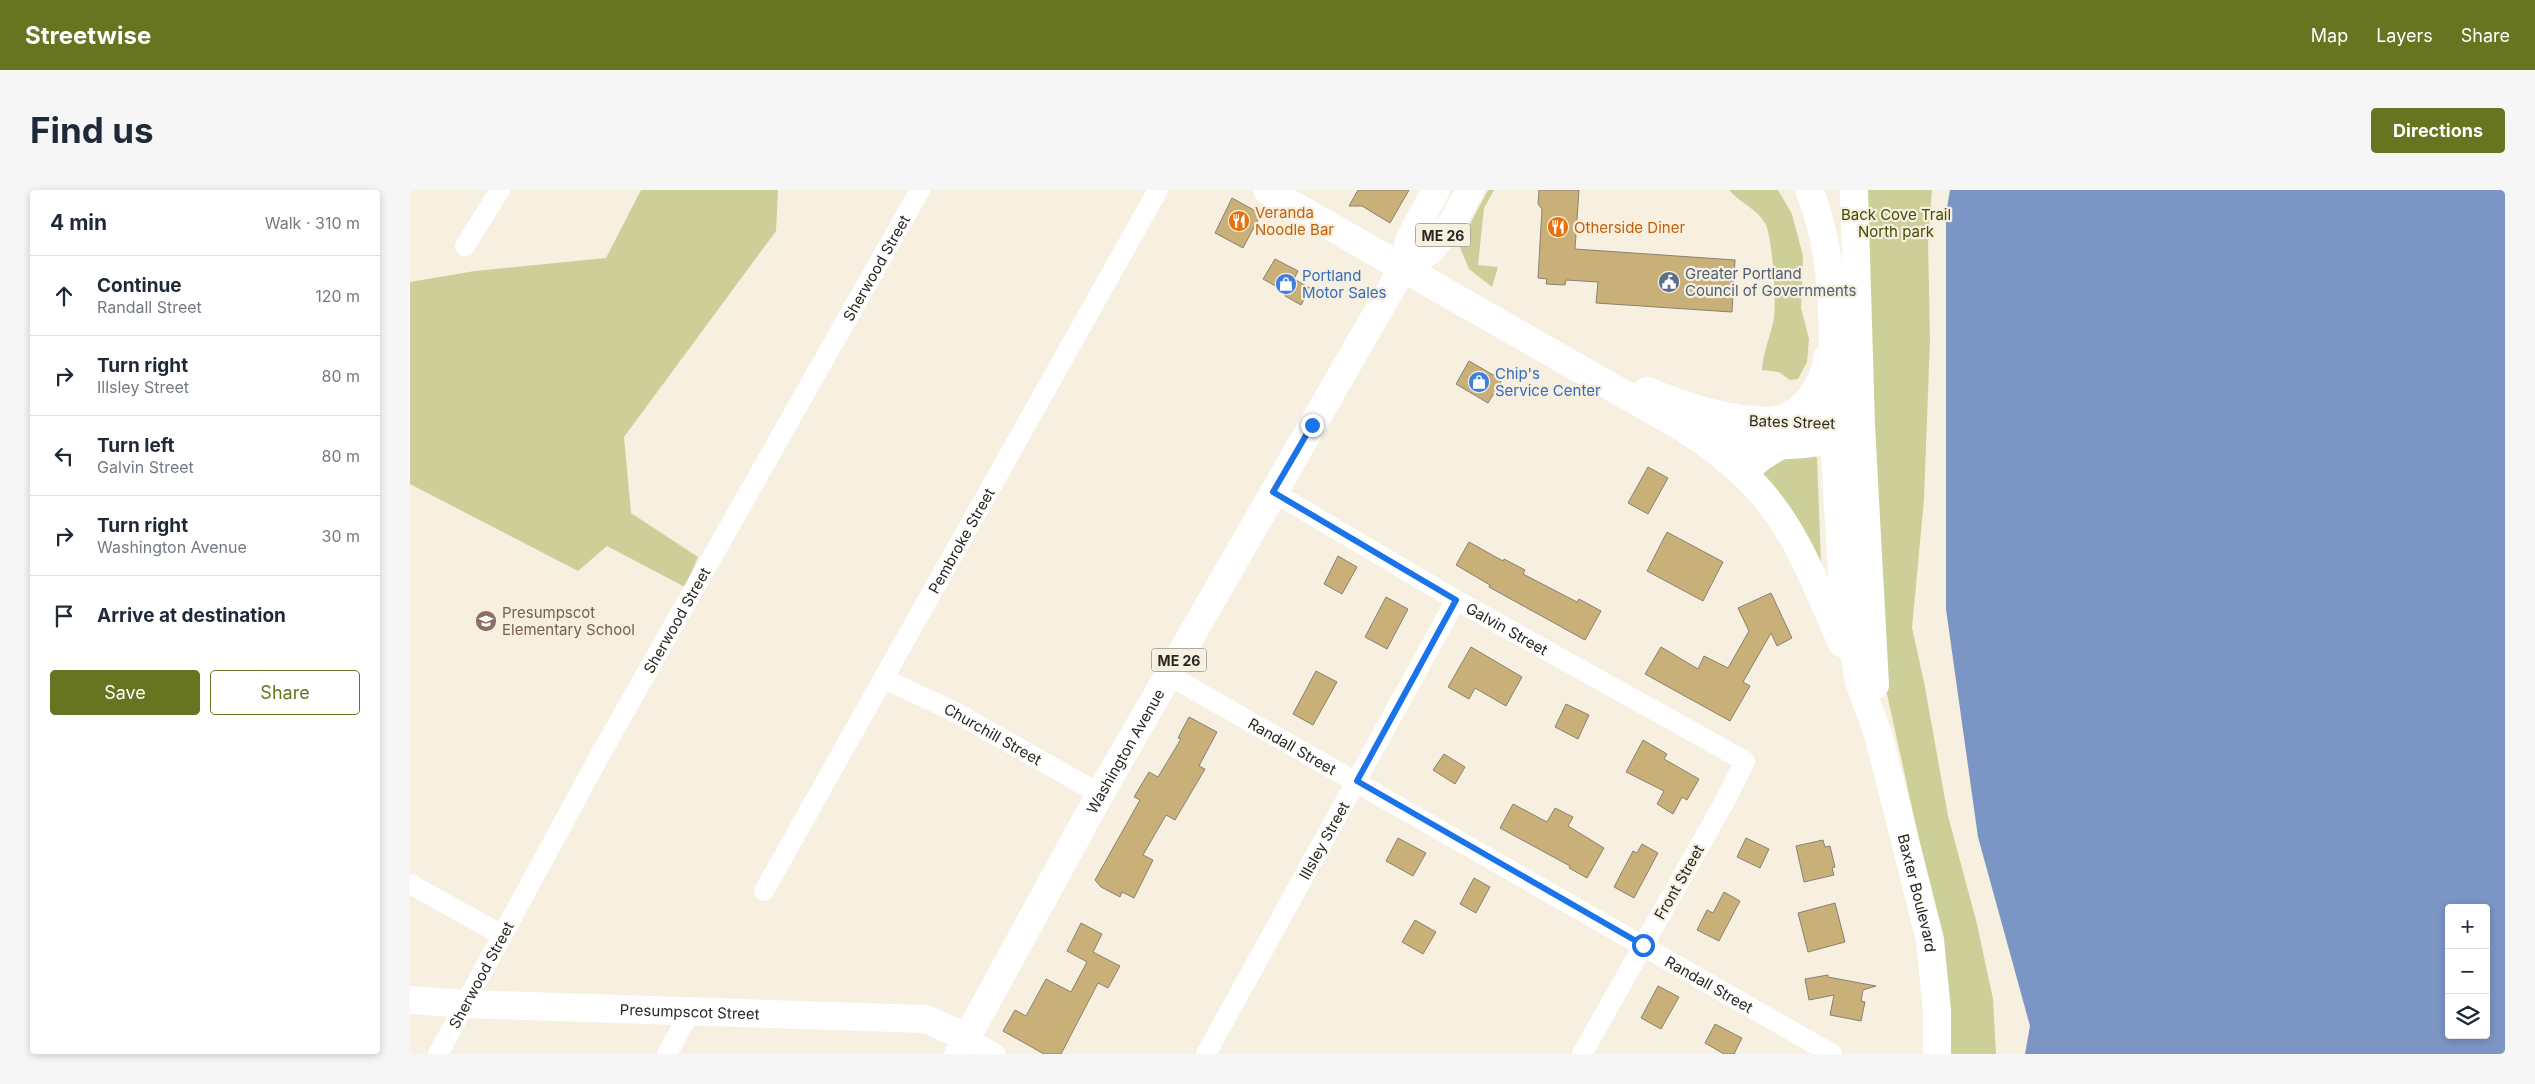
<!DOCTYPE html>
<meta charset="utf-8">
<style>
body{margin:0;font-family:Inter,sans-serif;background:#f6f6f7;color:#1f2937}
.controls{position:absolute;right:15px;bottom:15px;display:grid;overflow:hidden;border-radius:5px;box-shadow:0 2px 8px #0003}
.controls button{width:45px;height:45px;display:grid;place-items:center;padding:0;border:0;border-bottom:1px solid #e0e1e3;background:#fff;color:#1f2937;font:25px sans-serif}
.stop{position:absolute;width:15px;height:15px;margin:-11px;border:4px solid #1a73e8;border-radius:50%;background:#fff}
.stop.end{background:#1a73e8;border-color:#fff;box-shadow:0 1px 5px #0008}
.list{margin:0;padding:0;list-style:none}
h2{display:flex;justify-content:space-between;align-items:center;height:65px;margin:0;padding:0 20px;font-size:21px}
h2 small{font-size:16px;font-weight:400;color:#747a83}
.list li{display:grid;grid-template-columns:32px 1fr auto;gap:15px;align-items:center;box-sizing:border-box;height:80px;padding:0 20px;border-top:1px solid #e0e1e3}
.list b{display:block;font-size:19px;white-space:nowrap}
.list p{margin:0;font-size:16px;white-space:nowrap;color:#747a83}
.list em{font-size:16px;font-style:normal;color:#747a83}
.actions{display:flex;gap:10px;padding:15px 20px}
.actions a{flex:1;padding:11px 0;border:1px solid #677420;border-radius:5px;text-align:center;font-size:18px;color:#677420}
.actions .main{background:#677420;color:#fff}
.icon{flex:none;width:28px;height:28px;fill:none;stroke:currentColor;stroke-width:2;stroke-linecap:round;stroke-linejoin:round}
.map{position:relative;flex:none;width:2095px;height:864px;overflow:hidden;border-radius:5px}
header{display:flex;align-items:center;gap:30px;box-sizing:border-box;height:70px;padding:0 25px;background:#677420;color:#fff}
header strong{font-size:24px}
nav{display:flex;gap:28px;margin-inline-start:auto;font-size:18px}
.intro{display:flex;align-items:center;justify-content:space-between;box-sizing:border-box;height:120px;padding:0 30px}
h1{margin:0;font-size:35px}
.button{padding:12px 22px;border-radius:5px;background:#677420;color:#fff;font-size:18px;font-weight:700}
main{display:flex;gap:30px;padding:0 30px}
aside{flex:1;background:#fff;border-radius:5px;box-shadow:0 2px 8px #0003}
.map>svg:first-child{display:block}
</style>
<header>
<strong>Streetwise</strong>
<nav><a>Map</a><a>Layers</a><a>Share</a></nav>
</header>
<div class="intro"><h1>Find us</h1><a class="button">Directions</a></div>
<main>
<aside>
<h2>4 min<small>Walk · 310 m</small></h2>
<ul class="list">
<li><svg class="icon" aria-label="ahead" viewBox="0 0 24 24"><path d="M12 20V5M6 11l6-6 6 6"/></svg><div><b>Continue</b><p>Randall Street</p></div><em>120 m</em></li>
<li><svg class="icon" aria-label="right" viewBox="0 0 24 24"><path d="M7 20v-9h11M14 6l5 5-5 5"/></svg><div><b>Turn right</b><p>Illsley Street</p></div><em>80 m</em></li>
<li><svg class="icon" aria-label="left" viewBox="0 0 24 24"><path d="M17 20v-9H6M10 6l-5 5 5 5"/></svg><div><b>Turn left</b><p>Galvin Street</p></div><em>80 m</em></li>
<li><svg class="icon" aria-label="right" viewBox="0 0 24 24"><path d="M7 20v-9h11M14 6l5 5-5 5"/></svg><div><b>Turn right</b><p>Washington Avenue</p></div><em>30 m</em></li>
<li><svg class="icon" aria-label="arrive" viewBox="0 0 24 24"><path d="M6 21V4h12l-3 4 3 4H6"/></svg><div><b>Arrive at destination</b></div></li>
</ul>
<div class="actions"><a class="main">Save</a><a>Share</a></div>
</aside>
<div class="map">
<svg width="2095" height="864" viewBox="0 0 2095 864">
<rect width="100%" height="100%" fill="#f7efdf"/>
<path fill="#cccf97" d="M231,0H368L366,41L214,247L221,323L288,367L275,397L197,356L168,381L0,294V92L65,81L196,68Z
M1078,0H1084L1074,18L1068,75L1088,77L1082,97L1059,79L1049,55Z
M1319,0H1368L1382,24L1393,66L1391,118L1399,149L1397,172L1388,189L1380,190L1369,182L1352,180C1353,162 1361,145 1364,128C1366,110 1363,48 1355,33C1346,18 1330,13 1319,0Z
M1452,0H1522L1518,49L1520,149L1514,309L1502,438L1514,492L1538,626L1567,734L1583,809L1586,864H1541L1539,798L1531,749L1473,486Z
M1405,265L1407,268L1412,399L1339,282L1350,271Z"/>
<path fill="#7b96c5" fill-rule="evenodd" d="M1540,0H2095V864H1615L1620,836L1568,647L1536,419V24ZM2039,718H2076V845H2039Z"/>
<path fill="#c9af78" stroke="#898273" d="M948,0H999L980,33L952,16H939Z
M1129,0H1169L1165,59L1325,70L1322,122L1186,113L1188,92L1156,90L1155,95L1136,94L1137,89L1128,88L1132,19L1128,14Z
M822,8L851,24L833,58L805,43Z
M865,69L888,81L884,89L900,98L891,115L875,106L876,102L853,89Z
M1059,171L1092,190L1078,213L1046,194Z
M1238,277L1258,288L1238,324L1218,313Z
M1257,342L1313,372L1293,411L1237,381Z
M1059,352L1093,371L1094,369L1115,380L1113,384L1167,412L1169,409L1191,421L1175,450L1079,397L1080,395L1046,375Z
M928,366L947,377L932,404L914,394Z
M1361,403L1382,448L1367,456L1361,443L1333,492L1340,496L1320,531L1235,484L1251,457L1288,479L1294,466L1318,478L1339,441L1328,418Z
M976,407L998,419L977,459L955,447Z
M1061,457L1112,487L1096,516L1065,498L1059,509L1038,497Z
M906,481L927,492L903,535L883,524Z
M1156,514L1179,525L1168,549L1145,537Z
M779,527L807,542L789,576L795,579L765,630L756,625L733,665L743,670L724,708L712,702L710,707L691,697L685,690L730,610L724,607L739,582L748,587L771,549L768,548Z
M1233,550L1257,564L1254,569L1289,589L1277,610L1272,607L1263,624L1247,614L1254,601L1216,582Z
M1034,564L1055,577L1045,594L1023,580Z
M1103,614L1137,632L1145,618L1163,627L1158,636L1194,658L1177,688L1159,678L1160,676L1090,638Z
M988,648L1016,663L1003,686L976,671Z
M1336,648L1359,659L1350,678L1327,667Z
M1413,650L1415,657L1420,656L1425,677L1422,678L1424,685L1394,692L1386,656Z
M1232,654L1248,663L1224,708L1204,697L1223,661L1227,663Z
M1064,688L1080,697L1066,723L1050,714Z
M1314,702L1330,711L1309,751L1287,740L1297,720L1303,723Z
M1425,713L1435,752L1398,762L1388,723Z
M1005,730L1026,742L1013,764L992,752Z
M671,733L692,744L683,762L710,776L698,798L688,793L651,864H634L593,841L605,820L616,826L636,789L661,802L677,772L657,761Z
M1418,785V787L1466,796L1453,800L1451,811L1455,812L1451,831L1420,825L1424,805L1399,810L1395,789Z
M1248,796L1269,807L1251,839L1231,828Z
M1305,834L1332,848L1324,864H1314L1295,853Z"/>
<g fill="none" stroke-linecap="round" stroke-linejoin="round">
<g stroke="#fff" stroke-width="20">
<path d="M55,56L90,0"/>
<path id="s1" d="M863,302L1046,410L1335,571L1316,609L1172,864"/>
<path id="s2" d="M760,486L1422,864"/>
<path id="s3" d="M474,489L543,521L690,604"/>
<path d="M0,694L92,745"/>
<path id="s4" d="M354,701L748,0"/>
<path d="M557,848L586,864"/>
<path id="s5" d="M28,864L190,565L510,0"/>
<path d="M257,864L280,822"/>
<path id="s6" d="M796,864L1046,410"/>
</g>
<g stroke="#fff" stroke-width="28">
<path d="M857,0L993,78"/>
<path d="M1360,231L1451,235L1465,495"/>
<path id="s7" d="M1423,233L1433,401L1449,492L1468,544L1520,750L1527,821V864"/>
<path d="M1277,240C1303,258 1329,277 1350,301C1389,345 1408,401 1432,453"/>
<path id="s8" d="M0,810L56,814L516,829L557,848"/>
</g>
<g stroke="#fff" stroke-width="28">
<path d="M1237,201C1278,218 1316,230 1360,231"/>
<path d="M1333,283L1350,268L1372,254"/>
<path id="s9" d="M548,864L690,604L993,78L1277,240C1317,251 1371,261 1412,251C1426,247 1438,241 1451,235"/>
</g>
<path stroke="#fff" stroke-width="28" d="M1399,0C1429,71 1422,157 1423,233
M1444,0L1451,235
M993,78L1020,61L1042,33L1060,0
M993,78L999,50L1026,0
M1360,231C1366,230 1374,229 1379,226C1400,215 1415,190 1417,168"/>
</g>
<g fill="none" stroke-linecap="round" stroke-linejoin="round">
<path stroke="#1a73e8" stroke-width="6" d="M902,235L863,302L1046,410L947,591L1233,755"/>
</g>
<defs>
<g id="restaurant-disc" transform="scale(1.125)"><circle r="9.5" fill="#e8710a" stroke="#f7efdf"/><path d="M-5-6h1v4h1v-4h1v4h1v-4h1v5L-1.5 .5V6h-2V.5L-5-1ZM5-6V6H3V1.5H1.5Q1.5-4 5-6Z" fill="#fff"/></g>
<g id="civic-disc" transform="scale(1.125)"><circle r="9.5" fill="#5c6f8a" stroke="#f7efdf"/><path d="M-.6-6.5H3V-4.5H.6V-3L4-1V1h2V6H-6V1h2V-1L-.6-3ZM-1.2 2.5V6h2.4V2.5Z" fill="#fff"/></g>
<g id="shop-disc" transform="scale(1.125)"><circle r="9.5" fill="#3f7fe0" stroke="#f7efdf"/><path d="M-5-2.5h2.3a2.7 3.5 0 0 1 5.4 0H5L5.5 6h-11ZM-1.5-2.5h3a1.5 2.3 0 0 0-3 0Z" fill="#fff"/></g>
<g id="school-disc" transform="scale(1.125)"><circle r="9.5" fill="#8d6e63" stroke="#f7efdf"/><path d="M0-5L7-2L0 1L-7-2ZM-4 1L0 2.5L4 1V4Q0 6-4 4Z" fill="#fff"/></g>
</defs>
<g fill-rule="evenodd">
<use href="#restaurant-disc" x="829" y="31"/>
<use href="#restaurant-disc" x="1148" y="37"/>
<use href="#civic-disc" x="1259" y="92"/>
<use href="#shop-disc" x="876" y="94"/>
<use href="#shop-disc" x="1069" y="192"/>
<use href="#school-disc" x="76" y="431"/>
</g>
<g text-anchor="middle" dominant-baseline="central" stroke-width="4.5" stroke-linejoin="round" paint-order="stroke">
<g fill="#f7efdf" stroke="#68645b" stroke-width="1">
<rect x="1005.5" y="33.5" width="55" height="23" rx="4"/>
<rect x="741.5" y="458.5" width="55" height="23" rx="4"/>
</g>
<g font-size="14" font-weight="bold" fill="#2b2822">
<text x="1033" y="45">ME 26</text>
<text x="769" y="470">ME 26</text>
</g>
<g font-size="15" fill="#c56008" stroke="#f7efdf" text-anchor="start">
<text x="845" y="22">Veranda<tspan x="845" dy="17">Noodle Bar</tspan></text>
<text x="1164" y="37">Otherside Diner</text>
</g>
<g font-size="15" fill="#484900" stroke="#f7efdf">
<text x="1486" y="24">Back Cove Trail<tspan x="1486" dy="17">North park</tspan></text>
</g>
<g font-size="15" fill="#2b2822" stroke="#f7efdf">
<text stroke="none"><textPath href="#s5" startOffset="900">Sherwood Street</textPath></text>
<text transform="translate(1382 232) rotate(2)">Bates Street</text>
<text stroke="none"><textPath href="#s4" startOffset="402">Pembroke Street</textPath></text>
<text stroke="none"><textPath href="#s5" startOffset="495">Sherwood Street</textPath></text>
<text stroke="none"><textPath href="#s1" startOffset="271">Galvin Street</textPath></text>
<text stroke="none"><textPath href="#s3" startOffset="122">Churchill Street</textPath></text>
<text stroke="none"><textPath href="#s2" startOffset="141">Randall Street</textPath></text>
<text stroke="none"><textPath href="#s9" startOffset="346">Washington Avenue</textPath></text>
<text stroke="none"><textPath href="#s6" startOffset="244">Illsley Street</textPath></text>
<text transform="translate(1269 692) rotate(-60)">Front Street</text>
<text stroke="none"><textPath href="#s7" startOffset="480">Baxter Boulevard</textPath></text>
<text stroke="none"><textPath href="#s5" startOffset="90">Sherwood Street</textPath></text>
<text stroke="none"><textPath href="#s2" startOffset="621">Randall Street</textPath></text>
<text stroke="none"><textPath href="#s8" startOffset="280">Presumpscot Street</textPath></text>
</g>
<g font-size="15" fill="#4e5e75" stroke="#f7efdf" text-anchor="start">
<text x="1275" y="83">Greater Portland<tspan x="1275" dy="17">Council of Governments</tspan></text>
</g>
<g font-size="15" fill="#366cbe" stroke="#f7efdf" text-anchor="start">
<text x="892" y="85">Portland<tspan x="892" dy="17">Motor Sales</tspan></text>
<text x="1085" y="183">Chip's<tspan x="1085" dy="17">Service Center</tspan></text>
</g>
<g font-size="15" fill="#785e54" stroke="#f7efdf" text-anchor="start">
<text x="92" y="422">Presumpscot<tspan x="92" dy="17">Elementary School</tspan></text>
</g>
</g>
</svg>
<div class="controls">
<button>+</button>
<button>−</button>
<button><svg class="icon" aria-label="layers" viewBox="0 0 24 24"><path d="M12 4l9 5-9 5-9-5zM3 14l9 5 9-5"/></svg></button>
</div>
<div class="stop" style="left:1233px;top:755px"></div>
<div class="stop end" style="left:902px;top:235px"></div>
</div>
</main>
